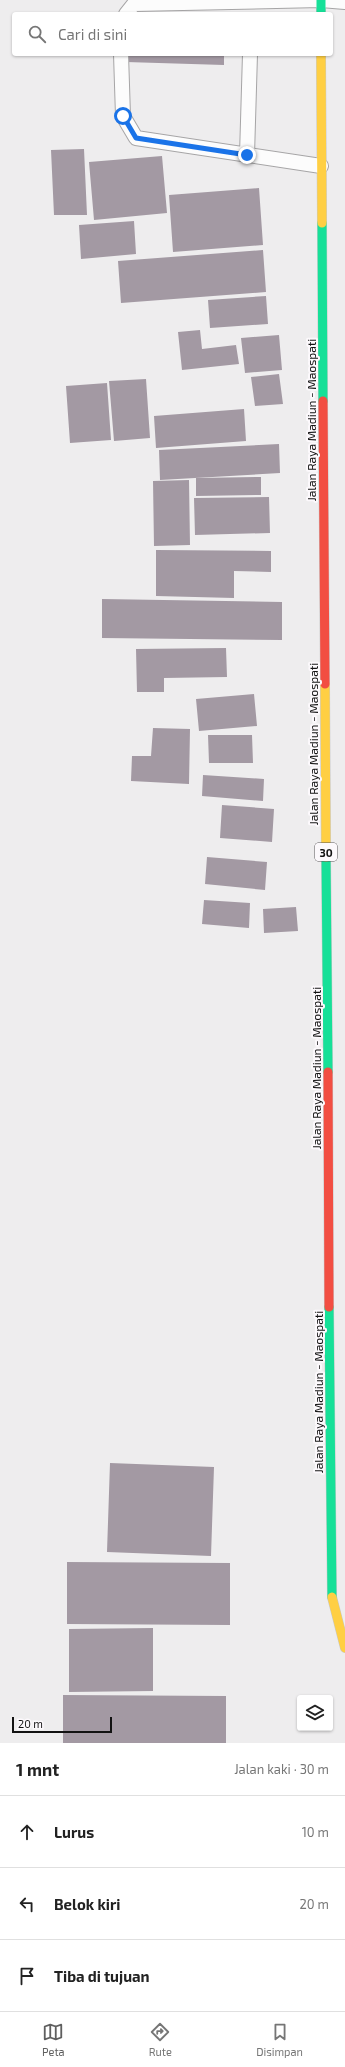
<!DOCTYPE html>
<html lang="id">
<meta charset="utf-8">
<style>
body{margin:0;font-family:"Exo 2",sans-serif;background:#f6f6f6;color:#222}
.controls{position:absolute;right:12px;bottom:12px;display:grid;overflow:hidden;border-radius:4px;box-shadow:0 1px 3px #0004}
.controls button{width:36px;height:36px;display:grid;place-items:center;padding:0;border:0;border-bottom:1px solid #e0e0e0;background:#fff;color:#222;font:20px sans-serif}
.scale{position:absolute;left:12px;bottom:10px;width:100px;box-sizing:border-box;padding-left:4px;border:2px solid #121212;border-top:0;font-size:11px;line-height:14px;white-space:nowrap;color:#121212;-webkit-text-stroke:3px #fcf9fc;paint-order:stroke}
.stop{position:absolute;width:12px;height:12px;margin:-9px;border:3px solid #1a73e8;border-radius:50%;background:#fff}
.stop.end{background:#1a73e8;border-color:#fff;box-shadow:0 1px 4px #0008}
.list{margin:0;padding:0;list-style:none}
h2{display:flex;justify-content:space-between;align-items:center;height:52px;margin:0;padding:0 16px;font-size:17px}
h2 small{font-size:13px;font-weight:400;color:#767676}
.list li{display:grid;grid-template-columns:26px 1fr auto;gap:12px;align-items:center;box-sizing:border-box;height:72px;padding:0 16px;border-top:1px solid #e0e0e0}
.list b{display:block;font-size:15px;white-space:nowrap}
.list em{font-size:13px;font-style:normal;color:#767676}
.icon{flex:none;width:22px;height:22px;fill:none;stroke:currentColor;stroke-width:2;stroke-linecap:round;stroke-linejoin:round}
.map{position:relative;flex:none;width:345px;height:1743px;overflow:hidden}
.search{position:absolute;background:#fff;box-shadow:0 1px 3px #0004;left:12px;right:12px;top:12px;height:44px;display:flex;align-items:center;gap:10px;box-sizing:border-box;padding:0 14px;border-radius:4px;color:#767676;font-size:15px}
.sheet{height:268px;background:#fff}
nav{display:flex;justify-content:space-around;align-items:center;box-sizing:border-box;height:56px;border-top:1px solid #e0e0e0;background:#fff;font-size:11px;color:#767676}
nav a{display:grid;justify-items:center;gap:2px}
nav .on{color:#5f5f5f}
.map>svg:first-child{display:block}
</style>
<div class="map">
<svg width="345" height="1743" viewBox="0 0 345 1743">
<rect width="100%" height="100%" fill="#eeedee"/>
<path fill="#a399a3" d="M126,54H224V65L126,62Z
M84,149L87,215H54L51,150Z
M162,156L167,213L94,220L89,162Z
M259,188L263,245L173,252L169,195Z
M134,221L136,254L81,259L79,225Z
M263,250L266,292L121,303L118,261Z
M266,296L268,324L210,328L208,300Z
M200,330L202,349L236,345L239,364L182,370L178,332Z
M279,335L282,370L245,373L241,338Z
M279,374L283,404L255,406L251,377Z
M146,379L150,438L114,441L109,381Z
M107,383L111,440L70,443L66,386Z
M244,409L246,441L156,448L154,416Z
M279,444L280,473L160,480L159,450Z
M261,477V495L196,496V478Z
M189,480L190,545L154,546L153,481Z
M269,497L270,533L195,535L194,498Z
M156,550L271,551V572L234,571V598L156,596Z
M102,599L282,602V640L102,638Z
M226,648L227,677L164,678V692H137L136,649Z
M254,694L257,726L199,731L196,699Z
M153,728L190,729L189,784L131,781L132,756H151Z
M208,735H252L253,763H209Z
M203,775L264,779L263,801L202,796Z
M222,805L274,809L272,842L220,838Z
M207,857L267,862L265,890L205,884Z
M204,900L250,903L249,928L202,924Z
M296,907L298,931L264,933L263,909Z
M110,1463L214,1467L211,1556L107,1552Z
M67,1562L230,1563V1625L67,1624Z
M153,1628V1691L69,1692V1629Z
M63,1695L226,1696V1743H63Z"/>
<g fill="none" stroke-linecap="round" stroke-linejoin="round">
<g stroke="#a6a5a6" stroke-width="16">
<path id="lane" d="M126,14L134,4L321,0L345,2
M121,54L123,116L136,138L321,166
M247,155L250,54"/>
</g>
<g stroke="#c9c9c9" stroke-width="10">
<path id="fast" d="M321,0V14
M322,223L323,401
M326,857L328,1072
M329,1307L332,1597"/>
</g>
<g stroke="#c9c9c9" stroke-width="10">
<path id="slow" d="M321,54L322,223
M325,684L326,857
M332,1597L345,1648"/>
</g>
<g stroke="#c9c9c9" stroke-width="10">
<path id="jam" d="M323,401L325,684
M328,1072L329,1307"/>
</g>
<use href="#lane" stroke="#fcfcfc" stroke-width="14"/>
<use href="#fast" stroke="#16e098" stroke-width="9"/>
<use href="#slow" stroke="#ffcf43" stroke-width="9"/>
<use href="#jam" stroke="#f24e42" stroke-width="9"/>
</g>
<g fill="none" stroke-linecap="round" stroke-linejoin="round">
<path stroke="#1a73e8" stroke-width="5" d="M123,116L136,138L247,155"/>
</g>
<g text-anchor="middle" dominant-baseline="central" stroke-width="4" stroke-linejoin="round" paint-order="stroke">
<rect fill="#fcf9fc" stroke="#585758" stroke-width="1" x="315" y="843" width="22" height="18" rx="3"/>
<g font-size="11" font-weight="bold" fill="#121212">
<text x="326" y="852">30</text>
</g>
<g font-size="12" fill="#121212" stroke="#fcf9fc">
<text transform="translate(311 420) rotate(-90)">Jalan Raya Madiun - Maospati</text>
<text transform="translate(313 744) rotate(-90)">Jalan Raya Madiun - Maospati</text>
<text transform="translate(316 1068) rotate(-90)">Jalan Raya Madiun - Maospati</text>
<text transform="translate(318 1392) rotate(-90)">Jalan Raya Madiun - Maospati</text>
</g>
</g>
</svg>
<div class="controls">
<button><svg class="icon" aria-label="layers" viewBox="0 0 24 24"><path d="M12 4l9 5-9 5-9-5zM3 14l9 5 9-5"/></svg></button>
</div>
<div class="scale">20 m</div>
<div class="stop" style="left:123px;top:116px"></div>
<div class="stop end" style="left:247px;top:155px"></div>
<div class="search"><svg class="icon" aria-label="search" viewBox="0 0 24 24"><circle cx="10" cy="10" r="6"/><path d="M15 15l6 6"/></svg>Cari di sini</div>
</div>
<section class="sheet">
<h2>1 mnt<small>Jalan kaki · 30 m</small></h2>
<ul class="list">
<li><svg class="icon" aria-label="ahead" viewBox="0 0 24 24"><path d="M12 20V5M6 11l6-6 6 6"/></svg><div><b>Lurus</b></div><em>10 m</em></li>
<li><svg class="icon" aria-label="left" viewBox="0 0 24 24"><path d="M17 20v-9H6M10 6l-5 5 5 5"/></svg><div><b>Belok kiri</b></div><em>20 m</em></li>
<li><svg class="icon" aria-label="arrive" viewBox="0 0 24 24"><path d="M6 21V4h12l-3 4 3 4H6"/></svg><div><b>Tiba di tujuan</b></div></li>
</ul>
</section>
<nav>
<a class="on"><svg class="icon" aria-label="map" viewBox="0 0 24 24"><path d="M3 6l6-2 6 2 6-2v14l-6 2-6-2-6 2zM9 4v14M15 6v14"/></svg>Peta</a>
<a><svg class="icon" aria-label="directions" viewBox="0 0 24 24"><path d="M12 3l9 9-9 9-9-9zM9 14v-3h6M13 9l2 2-2 2"/></svg>Rute</a>
<a><svg class="icon" aria-label="saved" viewBox="0 0 24 24"><path d="M7 4h10v16l-5-4-5 4z"/></svg>Disimpan</a>
</nav>
